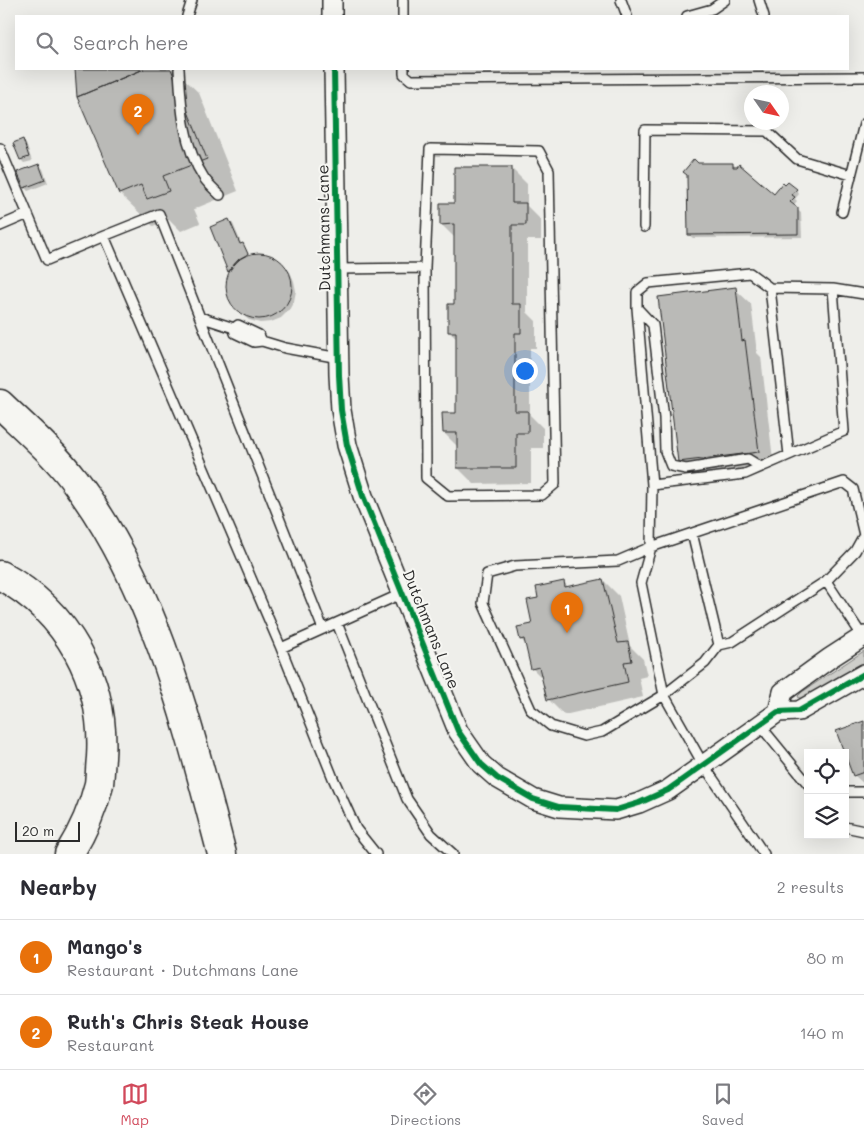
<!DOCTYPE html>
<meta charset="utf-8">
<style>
body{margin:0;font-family:Mali,sans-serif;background:#f7f7f7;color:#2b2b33}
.controls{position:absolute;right:15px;bottom:15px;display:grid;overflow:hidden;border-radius:0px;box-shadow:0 5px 20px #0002}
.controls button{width:45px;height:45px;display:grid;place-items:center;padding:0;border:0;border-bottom:1px solid #e1e1e2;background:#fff;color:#2b2b33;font:25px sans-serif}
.compass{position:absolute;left:744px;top:85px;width:45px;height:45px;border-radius:50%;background:#fff;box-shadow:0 5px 20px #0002;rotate:124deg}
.scale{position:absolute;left:15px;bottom:12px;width:65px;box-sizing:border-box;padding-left:5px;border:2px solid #2b2b2b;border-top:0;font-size:14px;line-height:18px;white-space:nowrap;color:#2b2b2b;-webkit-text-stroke:4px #f6f6f2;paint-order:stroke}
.you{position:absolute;left:524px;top:370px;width:18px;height:18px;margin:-12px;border:4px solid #fff;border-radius:50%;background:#1a73e8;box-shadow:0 0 0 8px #1a73e833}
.badge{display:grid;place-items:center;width:32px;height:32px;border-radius:50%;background:#d1495b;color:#fff;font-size:16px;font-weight:700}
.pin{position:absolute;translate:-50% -41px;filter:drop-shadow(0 1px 2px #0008)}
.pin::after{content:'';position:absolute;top:26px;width:18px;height:15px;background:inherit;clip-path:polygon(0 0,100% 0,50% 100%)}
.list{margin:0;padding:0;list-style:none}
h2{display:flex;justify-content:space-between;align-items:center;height:65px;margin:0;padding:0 20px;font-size:21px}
h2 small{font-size:16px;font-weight:400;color:#7c7c81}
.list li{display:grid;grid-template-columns:32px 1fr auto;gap:15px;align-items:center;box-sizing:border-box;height:75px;padding:0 20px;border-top:1px solid #e1e1e2}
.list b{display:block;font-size:19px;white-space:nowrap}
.list p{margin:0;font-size:16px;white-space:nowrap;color:#7c7c81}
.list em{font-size:16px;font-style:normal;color:#7c7c81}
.icon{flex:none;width:28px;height:28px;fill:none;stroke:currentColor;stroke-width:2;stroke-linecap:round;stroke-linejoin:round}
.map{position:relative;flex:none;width:864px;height:854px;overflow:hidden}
.search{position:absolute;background:#fff;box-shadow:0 5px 20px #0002;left:15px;right:15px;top:15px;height:55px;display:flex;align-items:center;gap:12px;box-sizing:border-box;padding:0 18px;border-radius:0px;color:#7c7c81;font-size:19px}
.sheet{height:215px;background:#fff}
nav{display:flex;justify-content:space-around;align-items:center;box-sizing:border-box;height:70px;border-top:1px solid #e1e1e2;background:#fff;font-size:14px;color:#7c7c81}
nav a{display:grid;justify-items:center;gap:2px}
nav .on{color:#d1495b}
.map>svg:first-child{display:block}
</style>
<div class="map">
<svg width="864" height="854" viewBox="0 0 864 854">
<rect width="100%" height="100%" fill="#eeeeea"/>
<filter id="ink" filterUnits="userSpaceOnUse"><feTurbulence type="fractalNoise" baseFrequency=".02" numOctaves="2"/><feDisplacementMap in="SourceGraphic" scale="10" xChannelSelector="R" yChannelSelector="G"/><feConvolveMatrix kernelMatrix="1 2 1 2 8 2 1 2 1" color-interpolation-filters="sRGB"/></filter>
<g filter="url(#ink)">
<path fill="#cececa" stroke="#7c7c7a" d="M864,651V664L839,676L803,699L799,698L798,696L802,692Z"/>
<path fill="#0003" d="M76,69H174L199,93L238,191L194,209L200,223L181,231L169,219L153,226L120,194L78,97Z
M22,140L26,144L32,161L24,163L21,160Z
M698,164H732L774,196L796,190L799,194L795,199L797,201L793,206L801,213L802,237L693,238L689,235Z
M39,165L43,169L48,183L28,191L25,188Z
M511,168L527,184V206L541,220V240H527V312L536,321V348H530V415L543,428V448H531V483L474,484L458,468V447L444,433L457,414V339L449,332L455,305V238L441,224L455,204Z
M229,220L233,224L242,245L246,248L249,255L259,253L269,255L278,260L290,272L294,281L296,291L294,301L289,310L281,318L271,322L260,323L249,320L240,313L229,300L226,289L229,272L211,228Z
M735,289L751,304L757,353L761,357L774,468L695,477L679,462Z
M603,580L619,596L630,646L643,659L647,676L639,678L643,697L564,715L548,699L544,680L532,668L527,645L521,640L533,625L539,598L564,582L569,588Z
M864,722V784L854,775Z"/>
<path fill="#babab7" stroke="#2b2b2b" d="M75,69H144L77,97Z
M144,69H171L207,159L163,176L169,191L147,199L141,185L119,194L77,97Z
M23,139L29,157L20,160L13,143Z
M694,159L698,163H733V167H737L739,164L774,194L783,183L785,185L788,182L797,189L792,195L795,197L790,202L798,208V234L688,235L687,175L683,172Z
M39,164L45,180L24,188L17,172Z
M454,167H512V203H526V225H512V304H521V333H515V411H528V433H516V468H457V433H443L442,413H456V332H448V304H454V224L440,225V203H454Z
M229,219L240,244L243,243L248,254L239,259L228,272L210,227Z
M226 286a33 33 0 1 1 66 0a33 33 0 1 1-66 0Z
M736,287L742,341L745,340L759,452L678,462L658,297Z
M603,579L618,643L628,642L632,661L624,662L628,682L547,700L539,667L531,669L524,639L520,640L517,627L532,624L527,600L538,598L536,587L564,581L565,587Z
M864,721V772L853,776L836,731Z"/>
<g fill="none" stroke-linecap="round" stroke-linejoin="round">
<g stroke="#2b2b2b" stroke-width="12">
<path id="lane" d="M403,0V16
M621,0L627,16
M759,0L764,16
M187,16L192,0
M687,16L712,9L725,0
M179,69C181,106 183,146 204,178C208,184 215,190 220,195
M404,69V74L411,80L864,77
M0,148L47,260L104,236
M842,212L864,124
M0,226L28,214
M644,227L645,130L767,131L797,159L851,175
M337,269L425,268L426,478L448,496L542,495L555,484L549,170L539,151L430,149L425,268
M770,288L789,455
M637,308L653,325L664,418L665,451L671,466L686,469L748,459L761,467
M200,317L234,328
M262,341L259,335L238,325L234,328L235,333L254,342L262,341L285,348L339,358
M652,485L745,474L844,431L833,289
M692,533L719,645L705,663L664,695L602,732L584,736L551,726L531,710L483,603L487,574L515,566L618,561L651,547L844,482L853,489L864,535L855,551L826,581L863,637
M337,623L407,799L431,834L453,854
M719,645L732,642L826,581
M281,648L104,236L159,214L323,629
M759,724L808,784
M845,792H864
M845,827L864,831
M376,854L356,829L333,778L281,648L403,593
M764,854L703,764L664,695L641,583L651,547L652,485L637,308V292L648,283L750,273L770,288L833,289L864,294"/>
</g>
<g stroke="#2b2b2b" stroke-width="22">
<path id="street" d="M332,0V16
M334,69L339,375L341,410L347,445L363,496L458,731L481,764L497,778L533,799L559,807L616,810L639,803L668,790L778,712L799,711L864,674
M778,712L783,692L830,658L864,636"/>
</g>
<g stroke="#2b2b2b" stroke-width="31">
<path id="highway" d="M0,404C25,428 53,452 74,480C156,588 188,725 222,854
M0,575C68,612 106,681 101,758C100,766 100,776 99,784C93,809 82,833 69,854"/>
</g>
<use href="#lane" stroke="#f6f6f2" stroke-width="9"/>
<use href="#street" stroke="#f6f6f2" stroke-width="19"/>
<use href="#highway" stroke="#f6f6f2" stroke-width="28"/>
<g stroke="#f6f6f2" stroke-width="9">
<path id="cycleway" d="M334,69L339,375L341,410L347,445L363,496L458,731L481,764L497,778L533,799L559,807L616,810L639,803L668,790L778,712L799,711L864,674"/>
</g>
<use href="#cycleway" stroke="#00873e" stroke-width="6"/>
</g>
</g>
<g text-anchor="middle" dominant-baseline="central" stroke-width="4" stroke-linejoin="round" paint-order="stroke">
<g font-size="16" fill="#2b2b2b" stroke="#f6f6f2">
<text transform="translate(323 228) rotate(-91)">Dutchmans Lane</text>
<text transform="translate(432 629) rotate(68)">Dutchmans Lane</text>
</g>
</g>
</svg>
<div class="controls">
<button><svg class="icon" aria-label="locate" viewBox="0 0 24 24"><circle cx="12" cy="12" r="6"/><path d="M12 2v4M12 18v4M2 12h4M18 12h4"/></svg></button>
<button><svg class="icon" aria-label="layers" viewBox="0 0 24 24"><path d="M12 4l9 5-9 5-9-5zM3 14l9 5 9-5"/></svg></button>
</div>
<svg class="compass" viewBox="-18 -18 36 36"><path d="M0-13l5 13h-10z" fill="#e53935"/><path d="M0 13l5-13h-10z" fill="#7c7c81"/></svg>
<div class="scale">20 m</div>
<div class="you"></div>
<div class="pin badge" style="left:567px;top:633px;background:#e8710a">1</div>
<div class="pin badge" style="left:138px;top:135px;background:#e8710a">2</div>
<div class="search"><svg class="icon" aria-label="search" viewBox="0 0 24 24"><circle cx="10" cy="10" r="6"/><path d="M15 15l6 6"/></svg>Search here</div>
</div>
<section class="sheet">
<h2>Nearby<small>2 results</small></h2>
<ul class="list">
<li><span class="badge" style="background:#e8710a">1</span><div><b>Mango's</b><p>Restaurant · Dutchmans Lane</p></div><em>80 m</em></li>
<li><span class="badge" style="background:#e8710a">2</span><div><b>Ruth's Chris Steak House</b><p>Restaurant</p></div><em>140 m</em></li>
</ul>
</section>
<nav>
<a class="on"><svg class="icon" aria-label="map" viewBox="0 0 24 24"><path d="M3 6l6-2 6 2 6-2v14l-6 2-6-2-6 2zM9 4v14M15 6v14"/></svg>Map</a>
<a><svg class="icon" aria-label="directions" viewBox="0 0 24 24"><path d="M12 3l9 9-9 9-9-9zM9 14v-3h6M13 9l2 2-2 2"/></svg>Directions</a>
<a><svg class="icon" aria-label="saved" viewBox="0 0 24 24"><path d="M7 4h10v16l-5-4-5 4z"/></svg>Saved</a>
</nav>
